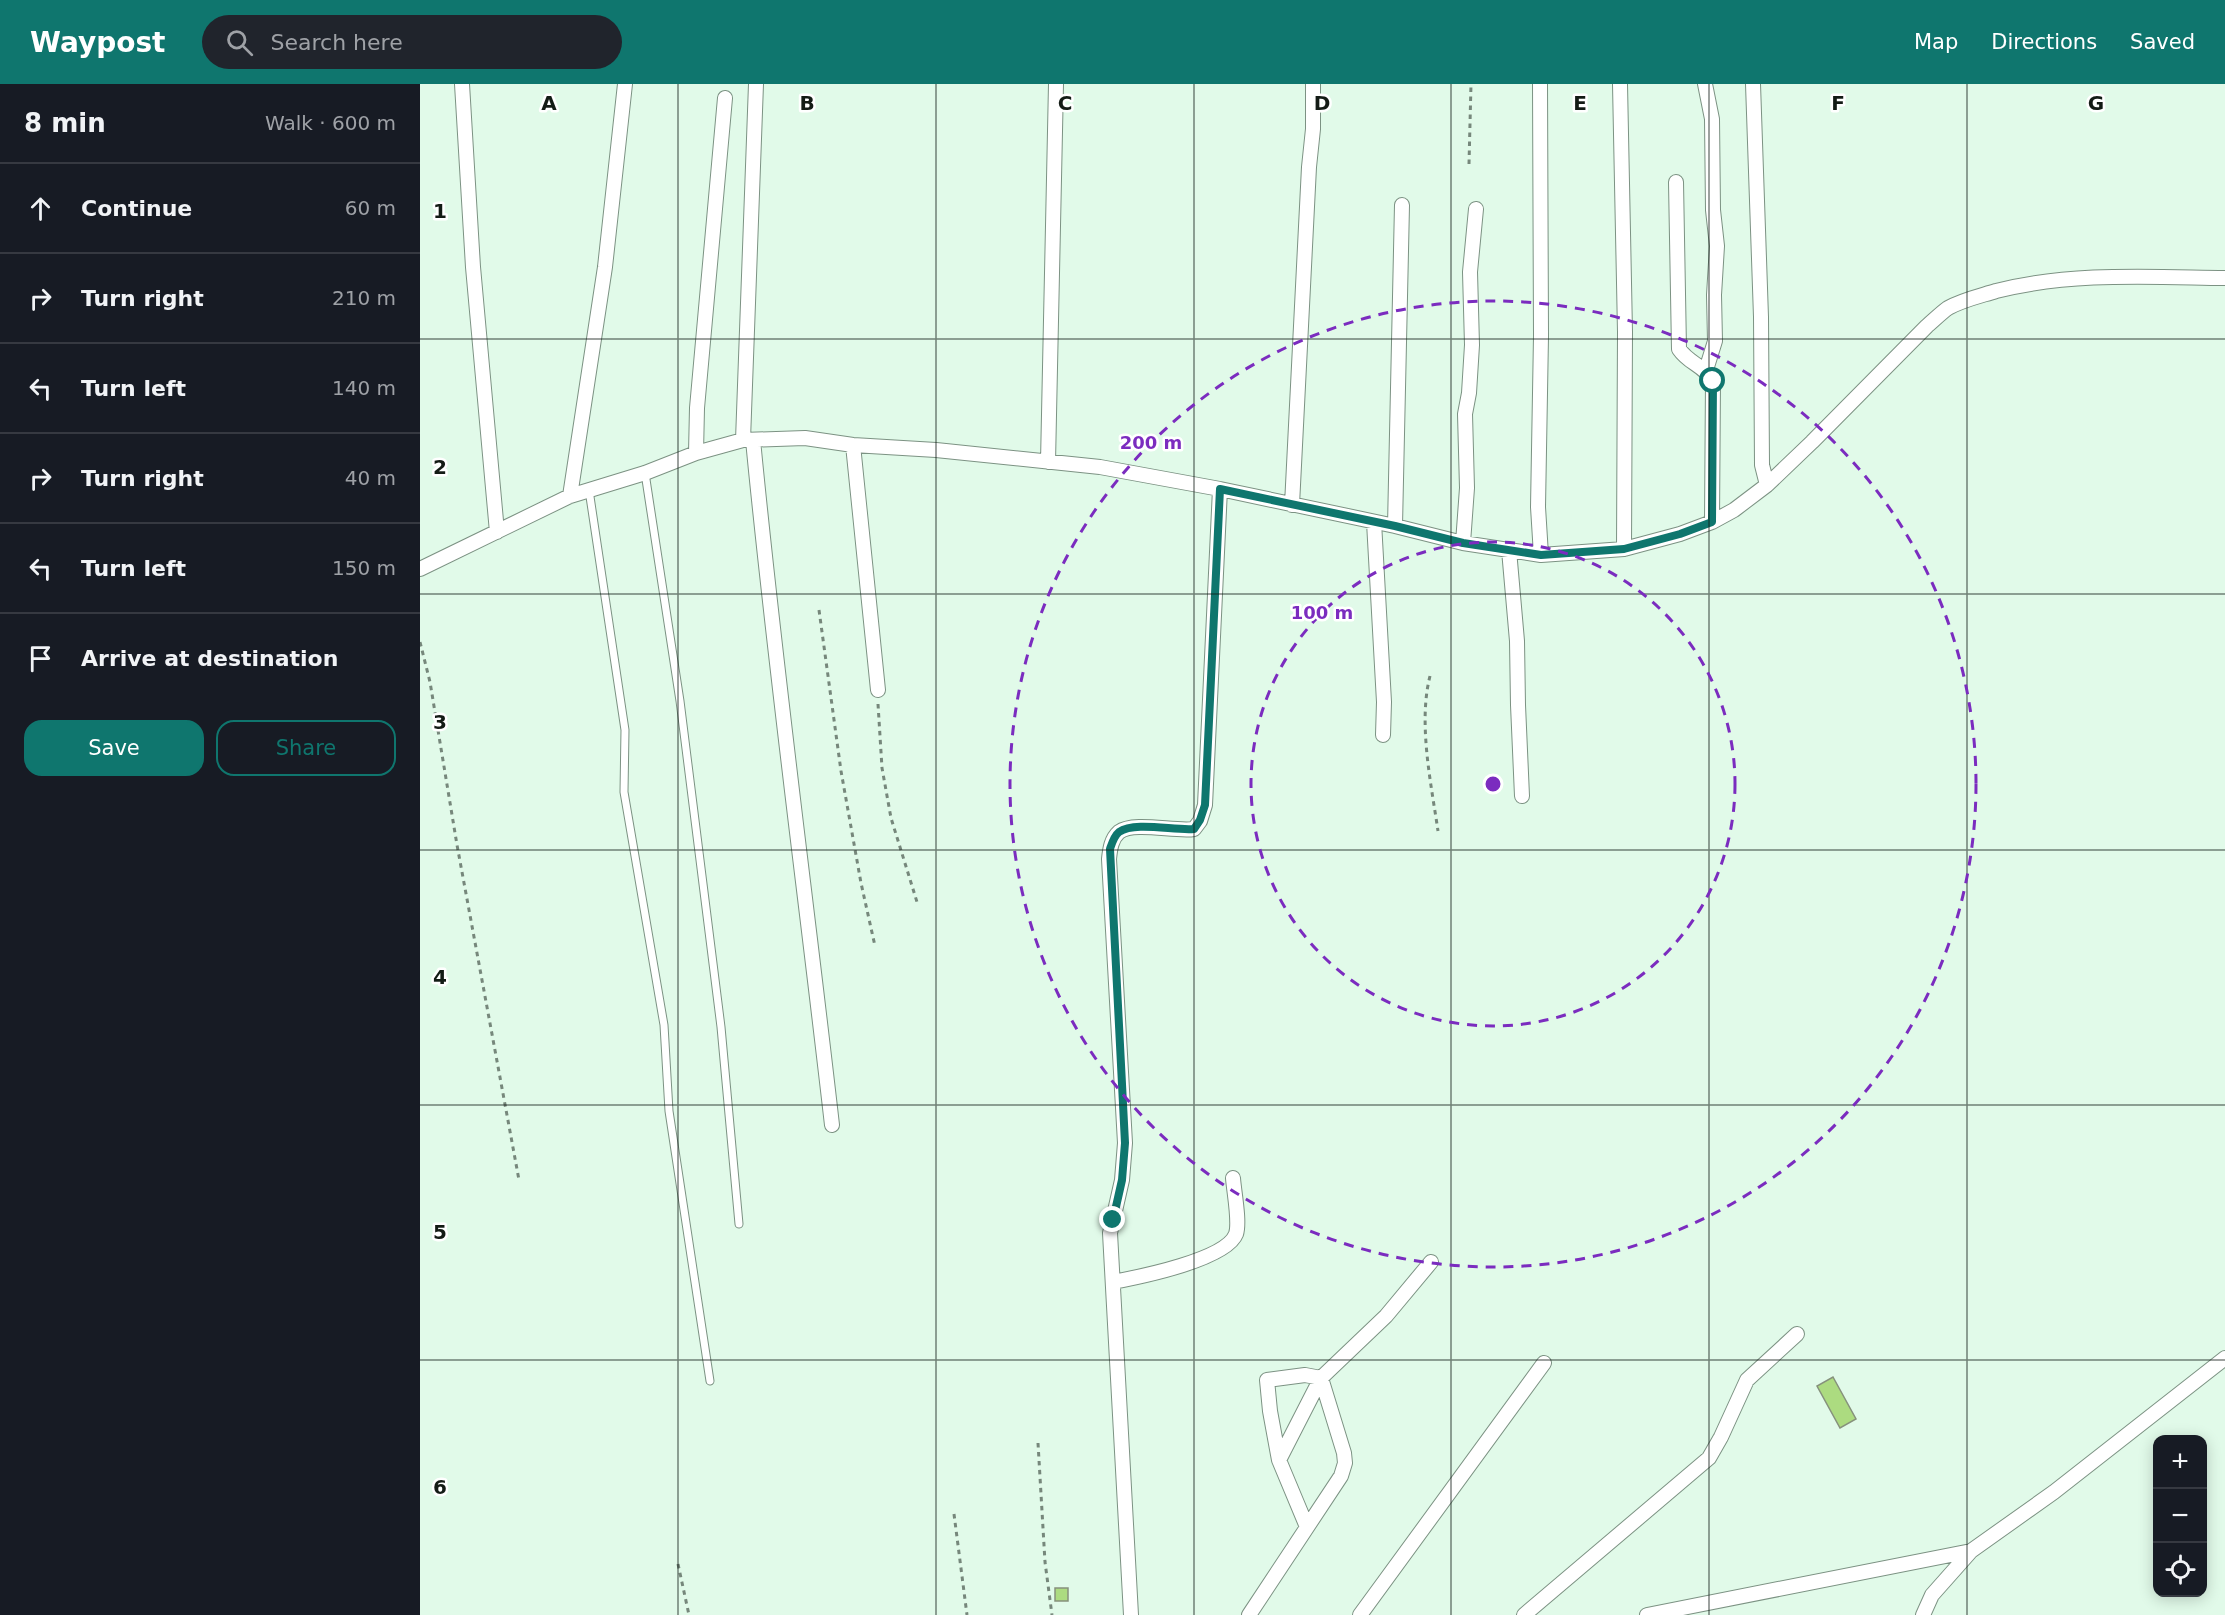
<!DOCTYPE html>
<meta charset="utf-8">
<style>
body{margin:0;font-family:"DejaVu Sans",sans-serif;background:#20242c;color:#f1f3f6}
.controls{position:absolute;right:18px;bottom:18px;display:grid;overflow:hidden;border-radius:12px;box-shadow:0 3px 15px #0003}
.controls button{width:54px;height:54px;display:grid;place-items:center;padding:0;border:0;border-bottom:2px solid #363941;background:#171b24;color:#f1f3f6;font:30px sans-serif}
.stop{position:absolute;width:18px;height:18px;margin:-14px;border:4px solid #0f766e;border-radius:50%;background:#fff}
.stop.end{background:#0f766e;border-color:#fff;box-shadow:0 2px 6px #0008}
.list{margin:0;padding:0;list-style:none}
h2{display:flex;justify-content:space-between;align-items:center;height:78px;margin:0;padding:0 24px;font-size:26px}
h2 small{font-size:20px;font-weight:400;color:#9ea1a6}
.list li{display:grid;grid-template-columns:39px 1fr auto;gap:18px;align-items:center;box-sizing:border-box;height:90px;padding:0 24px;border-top:2px solid #363941}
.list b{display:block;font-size:22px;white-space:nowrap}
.list em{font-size:20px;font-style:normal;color:#9ea1a6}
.actions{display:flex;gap:12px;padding:18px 24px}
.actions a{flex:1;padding:14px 0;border:2px solid #0f766e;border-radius:18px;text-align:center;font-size:21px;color:#0f766e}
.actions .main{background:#0f766e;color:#fff}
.icon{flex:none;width:33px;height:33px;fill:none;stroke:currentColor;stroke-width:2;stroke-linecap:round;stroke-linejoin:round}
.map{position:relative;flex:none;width:1805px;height:1531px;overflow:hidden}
header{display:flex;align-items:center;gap:36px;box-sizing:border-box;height:84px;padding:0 30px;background:#0f766e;color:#fff}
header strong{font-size:28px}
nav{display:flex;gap:33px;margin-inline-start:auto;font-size:21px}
.search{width:420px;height:54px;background:#20242c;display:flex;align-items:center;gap:15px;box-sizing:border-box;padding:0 21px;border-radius:33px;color:#9ea1a6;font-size:22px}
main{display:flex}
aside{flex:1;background:#171b24}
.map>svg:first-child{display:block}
</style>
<header>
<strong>Waypost</strong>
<div class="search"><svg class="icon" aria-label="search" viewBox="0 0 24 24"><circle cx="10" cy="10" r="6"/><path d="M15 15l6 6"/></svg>Search here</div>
<nav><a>Map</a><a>Directions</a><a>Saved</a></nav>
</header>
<main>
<aside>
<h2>8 min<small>Walk · 600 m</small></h2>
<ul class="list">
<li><svg class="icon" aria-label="ahead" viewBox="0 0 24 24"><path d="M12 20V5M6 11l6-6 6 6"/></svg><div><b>Continue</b></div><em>60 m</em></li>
<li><svg class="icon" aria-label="right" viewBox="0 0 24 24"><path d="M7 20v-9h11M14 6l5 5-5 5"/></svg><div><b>Turn right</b></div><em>210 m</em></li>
<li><svg class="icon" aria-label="left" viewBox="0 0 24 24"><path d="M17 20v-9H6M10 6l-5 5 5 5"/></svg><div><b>Turn left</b></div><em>140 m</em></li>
<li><svg class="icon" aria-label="right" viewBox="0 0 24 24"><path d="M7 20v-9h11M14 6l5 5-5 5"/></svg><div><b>Turn right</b></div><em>40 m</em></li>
<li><svg class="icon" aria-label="left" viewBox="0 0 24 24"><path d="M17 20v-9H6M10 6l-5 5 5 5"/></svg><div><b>Turn left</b></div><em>150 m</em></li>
<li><svg class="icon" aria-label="arrive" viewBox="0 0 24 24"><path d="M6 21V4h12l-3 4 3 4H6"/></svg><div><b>Arrive at destination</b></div></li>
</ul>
<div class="actions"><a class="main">Save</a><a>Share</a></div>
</aside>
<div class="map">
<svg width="1805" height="1531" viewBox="0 0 1805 1531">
<rect width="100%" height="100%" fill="#e1fae9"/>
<path fill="#acdb80" stroke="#86917c" stroke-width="1.5" d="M1413,1293L1436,1335L1420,1344L1397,1302Z
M635,1504H648V1517H635Z"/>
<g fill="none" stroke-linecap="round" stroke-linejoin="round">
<g stroke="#7c9283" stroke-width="9">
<path id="service" d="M225,389L260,617L301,943L319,1140
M169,406L205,646L204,708L244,941L249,1027L290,1297"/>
</g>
<g stroke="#7c9283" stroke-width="16">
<path id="minor" d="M42,0L53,183L77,448
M1120,0L1121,252L1118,423L1121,471
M1200,0L1205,248L1204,465
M1285,0L1292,35L1293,126L1297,162L1294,211L1295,257L1286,286
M1333,0L1341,233L1342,381L1347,401
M1256,98L1259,265C1269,280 1284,281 1293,297L1292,438
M323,356L336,0
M333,356C355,585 386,813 412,1041
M433,361L458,606
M276,369L277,324L305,14
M628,378L636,0
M150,412L185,183L205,0
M872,421L889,83L893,45V0
M954,438L964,618L963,651
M975,442L982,121
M1043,459L1047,404L1045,330L1049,309L1052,261L1050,188L1056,125
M1089,466L1097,557L1098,621L1102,712
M0,485L150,412L225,389L276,369L323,356L385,354L433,361L516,366L680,383L800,405L975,442L1043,459L1121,471L1204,465L1260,450L1292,438L1314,426L1347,401L1392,358L1507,242C1514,236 1521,229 1528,224C1542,216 1560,212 1576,207C1651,188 1728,193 1805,194
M693,1198C719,1193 806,1176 816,1150C820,1138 814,1108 813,1094
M887,1443L859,1376L901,1294L966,1232L1011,1178
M711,1531L690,1149L702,1096L705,1059L689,775C690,766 691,755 699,748C714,737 755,748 774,745L780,737L785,721L800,405
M829,1531L921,1392L925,1379L924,1369L901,1294L885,1291L847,1296L850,1327L859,1376
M940,1531L1124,1279
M1104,1531L1289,1374L1301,1353L1327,1296L1377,1250
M1227,1531L1551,1467
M1503,1531L1512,1511L1551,1467L1634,1408L1805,1274"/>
</g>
<path stroke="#76877b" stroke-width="3" stroke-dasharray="4.5 4.5" stroke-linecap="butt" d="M1049,80L1051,0
M399,526L421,687L441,799L455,862
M0,558L10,598L37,761L99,1096
M1010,592C998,639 1011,699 1018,747
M458,620L462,684L471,734L497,818
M618,1359L625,1478L632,1531
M534,1430L547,1531
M258,1480L269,1531"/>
<use href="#service" stroke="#fff" stroke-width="7"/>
<use href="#minor" stroke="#fff" stroke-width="14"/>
</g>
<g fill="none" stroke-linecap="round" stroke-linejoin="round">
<path stroke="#0f766e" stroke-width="8" d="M693,1136L702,1096L705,1059L690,765C692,759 694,752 699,748C715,737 755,747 774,745L780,736L785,721L800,405L975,442L1043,459L1121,471L1204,465L1260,450L1292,438L1293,297"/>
</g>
<path fill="none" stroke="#131b15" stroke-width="1.5" stroke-opacity="0.55" d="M258,0V1531M516,0V1531M774,0V1531M1031,0V1531M1289,0V1531M1547,0V1531M0,255H1805M0,510H1805M0,766H1805M0,1021H1805M0,1276H1805"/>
<g fill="none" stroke="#7b2cbf" stroke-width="3" stroke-dasharray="10 8">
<circle cx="1073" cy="700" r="242"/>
<circle cx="1073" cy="700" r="483"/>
</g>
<g font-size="20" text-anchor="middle" font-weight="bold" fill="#131b15" stroke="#fff" stroke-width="5" stroke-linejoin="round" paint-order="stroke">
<text x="129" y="26">A</text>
<text x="387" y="26">B</text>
<text x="645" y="26">C</text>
<text x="902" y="26">D</text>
<text x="1160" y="26">E</text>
<text x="1418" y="26">F</text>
<text x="1676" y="26">G</text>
<text x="20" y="134">1</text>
<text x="20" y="390">2</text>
<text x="20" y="645">3</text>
<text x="20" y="900">4</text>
<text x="20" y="1155">5</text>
<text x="20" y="1410">6</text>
</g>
<circle cx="1073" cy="700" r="9" fill="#7b2cbf" stroke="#fff" stroke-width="3"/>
<g font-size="18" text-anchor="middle" font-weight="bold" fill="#7b2cbf" stroke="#fff" stroke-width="5" stroke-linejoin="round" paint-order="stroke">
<text x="731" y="365">200 m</text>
<text x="902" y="535">100 m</text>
</g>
</svg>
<div class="controls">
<button>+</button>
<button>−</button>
<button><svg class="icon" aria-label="locate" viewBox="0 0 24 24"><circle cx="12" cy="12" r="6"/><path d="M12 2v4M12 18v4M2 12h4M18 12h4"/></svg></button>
</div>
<div class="stop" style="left:1293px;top:297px"></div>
<div class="stop end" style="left:693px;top:1136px"></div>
</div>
</main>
